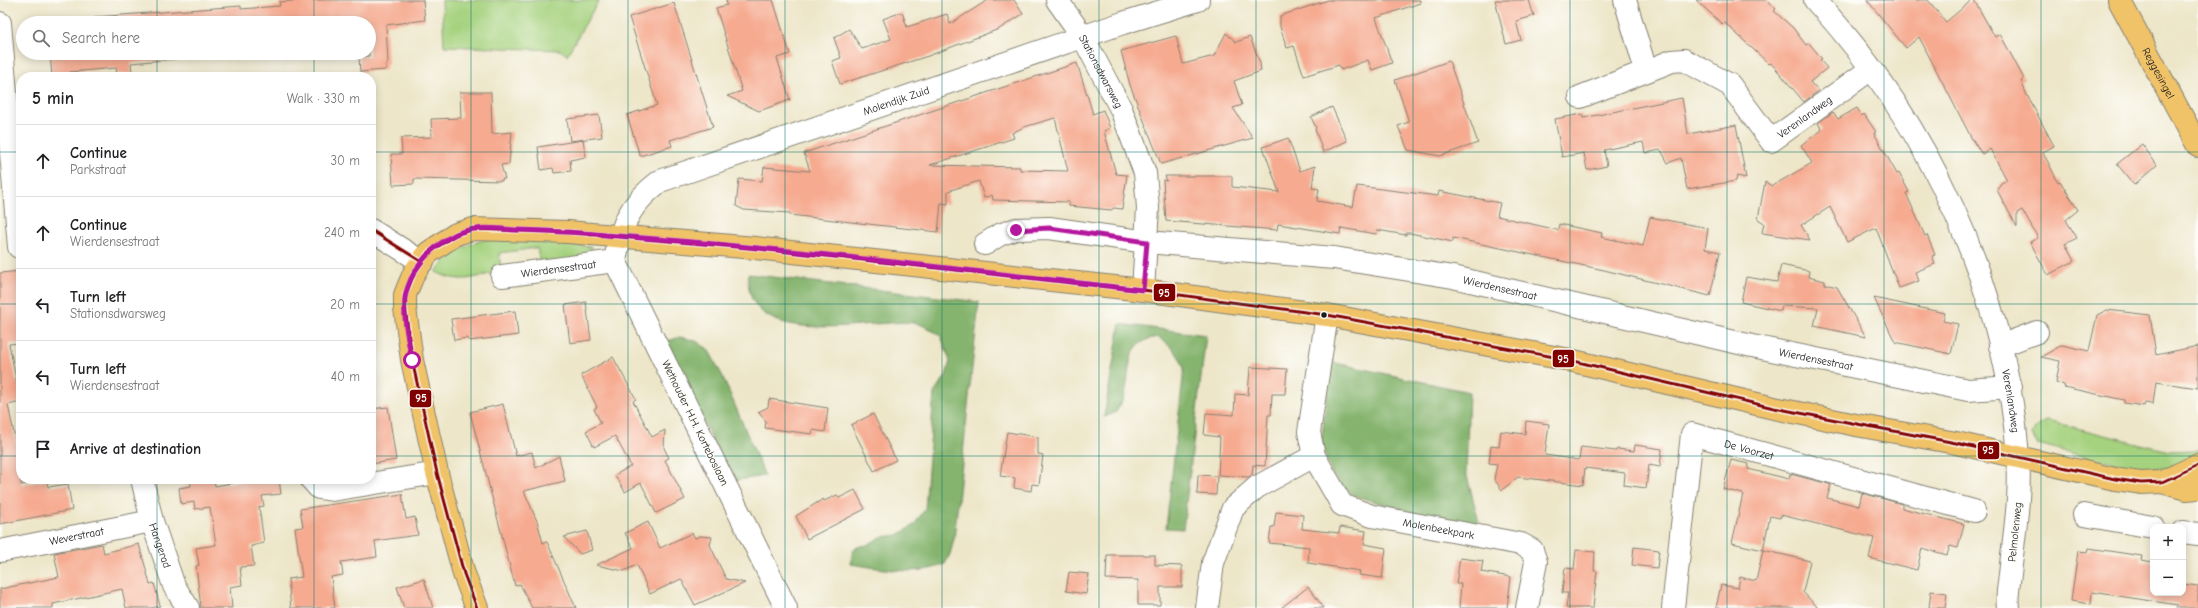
<!DOCTYPE html>
<meta charset="utf-8">
<style>
body{margin:0;font-family:"Comic Neue",sans-serif;background:#f2f2f2;color:#202124}
.controls{position:absolute;right:12px;bottom:12px;display:grid;overflow:hidden;border-radius:8px;box-shadow:0 2px 10px #0003}
.controls button{width:36px;height:36px;display:grid;place-items:center;padding:0;border:0;border-bottom:1px solid #e0e0e0;background:#fff;color:#202124;font:20px sans-serif}
.stop{position:absolute;width:12px;height:12px;margin:-9px;border:3px solid #b5179e;border-radius:50%;background:#fff}
.stop.end{background:#b5179e;border-color:#fff;box-shadow:0 1px 4px #0008}
.list{margin:0;padding:0;list-style:none}
h2{display:flex;justify-content:space-between;align-items:center;height:52px;margin:0;padding:0 16px;font-size:17px}
h2 small{font-size:13px;font-weight:400;color:#757577}
.list li{display:grid;grid-template-columns:26px 1fr auto;gap:12px;align-items:center;box-sizing:border-box;height:72px;padding:0 16px;border-top:1px solid #e0e0e0}
.list b{display:block;font-size:15px;white-space:nowrap}
.list p{margin:0;font-size:13px;white-space:nowrap;color:#757577}
.list em{font-size:13px;font-style:normal;color:#757577}
.icon{flex:none;width:22px;height:22px;fill:none;stroke:currentColor;stroke-width:2;stroke-linecap:round;stroke-linejoin:round}
.map{position:relative;flex:none;width:2198px;height:608px;overflow:hidden}
.search{position:absolute;background:#fff;box-shadow:0 2px 10px #0003;left:16px;top:16px;width:360px;height:44px;display:flex;align-items:center;gap:10px;box-sizing:border-box;padding:0 14px;border-radius:22px;color:#757577;font-size:15px}
.panel{position:absolute;background:#fff;box-shadow:0 2px 10px #0003;left:16px;top:72px;width:360px;height:412px;border-radius:16px}
.map>svg:first-child{display:block}
</style>
<div class="map">
<svg width="2198" height="608" viewBox="0 0 2198 608">
<rect width="100%" height="100%" fill="#fdfcf7"/>
<filter id="ink" filterUnits="userSpaceOnUse"><feTurbulence type="fractalNoise" baseFrequency=".025" numOctaves="2"/><feDisplacementMap in="SourceGraphic" scale="8" xChannelSelector="R" yChannelSelector="G"/><feConvolveMatrix kernelMatrix="1 2 1 2 8 2 1 2 1" color-interpolation-filters="sRGB"/></filter>
<filter id="wash" filterUnits="userSpaceOnUse"><feTurbulence type="fractalNoise" baseFrequency=".012" numOctaves="4" result="noise"/><feDisplacementMap in="SourceGraphic" scale="16" xChannelSelector="R" yChannelSelector="G"/><feGaussianBlur stdDeviation="0.9" result="paint"/><feColorMatrix in="noise" values="0 0 0 0 0 0 0 0 0 0 0 0 0 0 0 0 0 1.4 0 .05"/><feComposite in="paint" operator="in"/></filter>
<g filter="url(#wash)">
<rect width="100%" height="100%" fill="#ede6c9"/>
<path fill="#a5d27e" stroke="#60774d" d="M442,0H599L567,55L560,50L444,46Z
M501,236L592,247L594,258L540,265L537,248L499,253L501,271C475,277 461,285 436,272C454,247 473,242 501,236Z
M2048,421L2169,451L2198,450V457C2191,460 2183,465 2176,467C2135,474 2078,454 2037,444L2032,435C2035,427 2039,423 2048,421Z"/>
<path fill="#84b46d" stroke="#506844" d="M748,274L979,302L954,539L950,554L945,564C916,577 881,568 850,564L853,551L857,547L867,545L881,537L898,535L914,525L925,509L934,393L946,376L950,361L941,336C933,331 923,324 914,323C867,318 744,354 748,274Z
M1120,324L1206,335L1183,529L1166,528L1184,369C1180,354 1171,346 1158,337C1121,342 1133,374 1123,399C1121,404 1118,409 1115,413L1104,417Z
M680,337L696,341L708,349L722,375L765,476L732,481L665,342Z
M1331,362L1469,392L1466,472L1480,526L1430,517L1355,496L1344,488L1332,474L1321,444Z"/>
<g id="blocks">
<path fill="#f6aa90" fill-rule="evenodd" d="M307,0H423L425,20L386,25L388,63L386,64V70L360,72L359,57L369,56V23H95V17L241,6V9L280,6L279,2Z
M726,0H773L790,54L777,58L790,100L759,111L727,96L742,91L716,8L727,5Z
M988,0H1014L1023,14L999,29L928,56L840,84L832,61L841,58L834,38L849,29L862,49L891,39L883,19L902,12L907,27L947,14L950,24Z
M1328,0H1420V3L1376,18L1392,63L1372,70L1368,60L1341,70L1339,65L1304,76L1294,46L1287,48L1280,27V16Z
M1495,0H1529L1534,16L1516,21L1521,40L1506,44Z
M1696,0H1766L1776,9L1774,11L1793,28L1806,45L1809,43L1822,59L1820,60L1827,68L1810,82L1818,91L1804,102L1771,63L1769,64L1724,22L1722,24Z
M1867,0H1928L1946,22L1972,0H1974L1995,37L2000,34L2024,79L2021,81L2026,93L2054,146L2043,152L2058,182L2060,181L2078,210L2066,220L2077,238L2065,244L2074,261L2048,275L2030,242L2038,238L2022,210L2017,213V227L1997,190L2001,183L2007,180L1990,149L1982,154L1973,141L1919,37L1906,48Z
M674,3L713,127L670,140L672,146L640,156L627,115L657,105L629,17Z
M1226,33L1236,42L1250,37L1260,63L1261,71L1234,81L1242,105L1233,108L1253,138L1161,164L1130,85L1121,51L1176,36L1183,64L1214,56Z
M50,53H218V55L131,63L132,73L117,74L116,68L70,72L71,77H52Z
M1449,61L1478,143L1440,156L1408,150L1398,126L1409,122L1395,80Z
M1077,63L1093,114L1103,110L1110,128L1104,131L1116,174L1127,175L1122,209L1114,208L1111,210L1069,206V202L993,200L992,195L984,198L979,181L948,191V204L941,203L938,232L790,215V213L744,210L736,206L739,179L762,181L764,167L810,171L804,153ZM1055,118L1068,171L1020,170V167L930,165L1014,138L1012,133L1024,127Z
M460,92H491L492,134L512,132L509,164L501,165L505,179H502V181L414,179V184L393,185L391,154H402L401,138L432,137L431,119L461,118Z
M1682,98L1688,134L1736,125L1746,178L1737,176L1736,181L1687,189L1681,158L1668,163L1661,150L1645,153L1643,142L1604,150L1607,166L1587,170L1584,153L1562,157L1555,119L1582,114L1583,118Z
M1332,107L1347,141L1323,152L1315,129L1316,128L1311,117Z
M1857,108L1862,116L1864,114L1876,132L1874,133L1897,174L1899,173L1909,192L1906,193L1925,236L1927,235L1935,255L1932,256L1935,264L1915,272L1919,281L1899,288L1876,228L1847,242L1830,207L1801,225L1810,240L1762,233L1764,223L1758,219L1765,182L1772,186L1812,163L1801,145L1822,130L1818,123L1833,112L1838,119Z
M599,115L602,137L570,141L567,119Z
M1288,138L1300,171L1315,166L1312,188L1319,189L1317,201L1353,207L1357,186L1438,196L1439,191L1500,203L1497,216L1558,230L1559,224L1602,233L1601,237L1643,246L1650,217L1708,228L1705,249L1720,252L1710,296L1604,270L1453,238V242L1410,233H1406V235L1377,230L1376,234L1341,228L1340,234L1278,224L1277,230L1166,221L1163,180L1167,181L1165,176H1232V187L1279,192L1263,147Z
M583,140L586,157L570,160L571,171L554,173L553,168L541,170L538,147Z
M2142,144L2157,165L2134,185L2117,164Z
M1781,265L1809,271L1808,277L1825,281V284L1837,287L1866,337L1814,326L1818,308L1782,306L1781,311L1741,302L1746,277L1777,282Z
M21,271V343L9,344L17,384L21,383V402L8,405L16,443L21,442V485L47,480L48,487L68,484L72,510L0,524V273Z
M1874,298L1945,313L1943,321L1958,324L1951,354L1895,342Z
M586,302L591,340L570,343L565,305Z
M2107,310L2150,315L2156,355L2198,346V388L2156,382L2153,404L2145,403L2144,406L2124,403V400L2064,387V385L2056,382L2060,361L2041,357L2062,345L2089,351L2097,315Z
M515,311L518,335L469,341L468,338L454,340L451,319Z
M613,357L636,399L633,401L652,437L665,430L664,448L669,458L665,460L685,499L656,513L641,483L625,492L615,475L631,466L615,436L594,447L586,431L601,423L594,409L597,407L581,375Z
M1250,367L1287,369L1285,394H1272L1271,415H1268L1265,466L1253,465L1252,475L1249,477L1218,475L1220,437L1204,435L1206,413L1234,415L1235,394L1248,395Z
M769,399L828,408L825,432L813,430L812,434L765,428L766,421L758,412L768,407Z
M503,404L516,456L532,452L536,468L559,456L565,481L524,491L537,521L543,543L547,542L576,608H532L520,584L515,586L470,412Z
M388,407L396,460L371,464V409Z
M873,414L896,460L874,471L851,425Z
M1526,421L1549,424L1545,455L1579,460L1581,447L1616,451L1617,449L1634,451L1635,445L1662,449L1660,467L1649,465L1646,488L1624,485L1625,473L1585,468L1583,485L1518,477L1502,490L1494,479L1497,464L1489,463L1491,446L1499,447L1501,431L1525,434Z
M1007,432L1038,437V454L1043,455L1039,485L1032,484L1031,491L1014,488L1015,478L1000,476Z
M1731,460L1749,464L1748,469L1789,479L1790,474L1829,484L1831,485L1827,498L1859,506L1862,493L1902,504V508L1964,524L1958,548L1950,546L1947,555L1922,548L1917,570L1869,558L1874,538L1781,515L1780,518L1770,516L1763,550L1732,543L1743,494L1723,489Z
M1198,475L1217,476L1216,495L1197,494Z
M190,479H214L215,486L255,479H279L281,494L262,496L264,506L259,507L264,543L251,546L254,566L240,567L242,585L230,587L232,608H201L196,566L199,565L196,548L216,545L210,507L195,509L194,502L181,504L179,488L191,486Z
M855,490L865,509L807,539L796,516L823,499L824,501L837,495L839,498Z
M402,494L406,519L415,517L418,535L375,541L377,557L341,562L343,575L331,577L335,608H291L288,579L302,577L295,528L303,527L300,509Z
M1276,512L1303,515L1302,529L1339,533L1340,527L1366,531L1364,544L1386,548L1382,578L1359,575L1360,571L1308,563L1309,547L1269,543L1271,527H1274Z
M648,522L660,548L692,533L695,538L700,536L712,537L710,545L726,579L745,583L695,605L681,579L650,594L637,565L624,571L596,565L633,548L625,533Z
M587,531L592,550L580,554L564,537Z
M102,544L104,553L139,544L150,584L154,583L160,606L151,608H126L122,589L53,604V608H0V589L59,577L54,553Z
M1634,547L1659,550L1657,568L1632,565Z
M2089,548L2142,556L2141,560L2153,562V593H2183V584L2198,586V608H2177L2178,605L2092,592L2091,604L2071,601L2078,551L2088,552Z
M1576,550L1595,552L1594,571H1597L1593,608H1566L1568,593H1562L1565,568L1574,569Z
M1763,550L1810,561L1803,592L1818,608H1716L1721,585L1738,588L1740,577L1756,581Z
M1107,555H1155V565L1182,566V587H1160V605H1138V580L1106,579Z
M1460,558L1483,561L1481,572L1511,577L1507,608H1459L1461,584H1456Z
M1069,572L1089,574L1086,594L1066,591Z
M424,579L433,608H404L397,587Z
M1308,587L1324,608H1281Z
M1931,591L1947,593L1945,608H1929Z"/>
</g>
</g>
<g filter="url(#ink)">
<use href="#blocks" fill-opacity="0" stroke="#848172" stroke-width="1"/>
<g fill="none" stroke-linecap="round" stroke-linejoin="round">
<g stroke="#848172" stroke-width="24">
<g id="minor">
<path id="s1" d="M1057,0L1083,37L1121,109L1145,173L1148,208L1143,290"/>
<path d="M1625,0L1646,71"/>
<path id="s2" d="M1815,0C1929,124 2005,287 2018,456C2021,492 2015,529 2011,565C2010,579 2006,594 2008,608"/>
<path d="M0,23L19,247"/>
<path id="s3" d="M1580,97L1672,61L1684,60L1730,85L1771,141L1871,69"/>
<path d="M371,230L422,262"/>
<path id="s4" d="M985,244L999,235L1016,229L1049,228L1147,242L1334,258L1453,277L1752,346L1968,390L2011,387"/>
<path id="s5" d="M502,276L615,261"/>
<path id="s6" d="M1327,315L1309,432L1314,456L1342,505L1372,516L1521,544L1532,550L1536,562L1527,608"/>
<path d="M2000,346L2037,332"/>
<path id="s7" d="M142,479L152,521L174,586L188,608"/>
<path d="M311,479L319,488L332,490L437,473"/>
<path d="M2084,515L2153,527"/>
<path d="M2183,532L2198,534"/>
<path id="s8" d="M0,551L152,521"/>
<path id="s9" d="M786,608L615,261C622,222 629,205 660,181L1123,23L1198,0"/>
<path d="M1207,608L1213,563L1233,508L1257,487L1314,456"/>
<path id="s10" d="M1673,608L1692,434L1974,511"/>
</g>
</g>
<g stroke="#848172" stroke-width="24">
<g id="major">
<path id="s11" d="M2119,0L2198,146"/>
<path d="M2162,482L2198,465"/>
<path d="M477,608L464,574L437,473L412,360L405,308V295L409,285L414,273L428,253L456,234L473,229L568,232L755,248L1143,290L1327,315L1565,359L1774,408L1856,425L1956,443L2115,479L2141,483L2162,482L2186,489L2198,488"/>
</g>
</g>
<use href="#minor" stroke="#fff" stroke-width="22"/>
<use href="#major" stroke="#f1c369" stroke-width="22"/>
<g stroke="#fdfcf7" stroke-width="6">
<path id="bus-1" d="M371,230L422,262
M477,608L464,574L437,473L412,360L405,308V295L414,273L428,253L456,234L473,229L568,232L755,248L1143,290L1327,315L1565,359L1774,408L1956,443L2115,479L2141,483L2162,482L2198,465"/>
</g>
<use href="#bus-1" stroke="#800000" stroke-width="3"/>
</g>
</g>
<g fill="none" stroke-linecap="round" stroke-linejoin="round" filter="url(#ink)">
<path stroke="#b5179e" stroke-width="5" d="M412,360C408,340 403,318 405,298C409,271 432,245 456,234C475,225 497,229 518,230C547,231 577,232 606,235C785,248 964,270 1143,290L1147,242L1049,228L1016,230"/>
</g>
<path fill="none" stroke="#0f766e" stroke-width="1" stroke-opacity="0.55" d="M157,0V23M314,0V23M471,0V608M628,0V608M785,0V608M942,0V608M1099,0V608M1256,0V608M1413,0V608M1570,0V608M1727,0V608M1884,0V608M2041,0V608M157,53V77M314,53V77M0,152H21M371,152H2198M0,304H21M371,304H2198M0,456H21M371,456H2198M157,479V608M314,479V608"/>
<circle fill="#1c1c1c" stroke="#fdfcf7" stroke-width="1.5" cx="1324" cy="315" r="3.5"/>
<g text-anchor="middle" dominant-baseline="central" stroke-width="3" stroke-linejoin="round" paint-order="stroke">
<g font-size="11" fill="#1c1c1c" stroke="#fdfcf7">
<text stroke="none"><textPath href="#s1" startOffset="84">Stationsdwarsweg</textPath></text>
<text stroke="none"><textPath href="#s11" startOffset="83">Reggesingel</textPath></text>
<text stroke="none"><textPath href="#s9" startOffset="731">Molendijk Zuid</textPath></text>
<text stroke="none"><textPath href="#s3" startOffset="274">Verenlandweg</textPath></text>
<text stroke="none"><textPath href="#s5" startOffset="57">Wierdensestraat</textPath></text>
<text stroke="none"><textPath href="#s4" startOffset="523">Wierdensestraat</textPath></text>
<text stroke="none"><textPath href="#s4" startOffset="847">Wierdensestraat</textPath></text>
<text stroke="none"><textPath href="#s2" startOffset="453">Verenlandweg</textPath></text>
<text transform="translate(695 423) rotate(64)">Wethouder H.H. Korteboslaan</text>
<text stroke="none"><textPath href="#s10" startOffset="234">De Voorzet</textPath></text>
<text stroke="none"><textPath href="#s6" startOffset="299">Molenbeekpark</textPath></text>
<text transform="translate(2015 532) rotate(-84)">Pelmolenweg</text>
<text stroke="none"><textPath href="#s8" startOffset="78">Weverstraat</textPath></text>
<text stroke="none"><textPath href="#s7" startOffset="69">Hangerad</textPath></text>
</g>
</g>
<g stroke="#fdfcf7" stroke-width="1.5">
<rect x="1153" y="283" width="23" height="19" rx="4" fill="#800000"/>
<rect x="1552" y="349" width="23" height="19" rx="4" fill="#800000"/>
<rect x="409" y="389" width="23" height="19" rx="4" fill="#800000"/>
<rect x="1977" y="441" width="23" height="19" rx="4" fill="#800000"/>
</g>
<g font-size="11" text-anchor="middle" font-weight="bold" fill="#fff">
<text x="1164" y="297">95</text>
<text x="1563" y="363">95</text>
<text x="421" y="402">95</text>
<text x="1988" y="454">95</text>
</g>
</svg>
<div class="controls">
<button>+</button>
<button>−</button>
</div>
<div class="stop" style="left:412px;top:360px"></div>
<div class="stop end" style="left:1016px;top:230px"></div>
<div class="search"><svg class="icon" aria-label="search" viewBox="0 0 24 24"><circle cx="10" cy="10" r="6"/><path d="M15 15l6 6"/></svg>Search here</div>
<section class="panel">
<h2>5 min<small>Walk · 330 m</small></h2>
<ul class="list">
<li><svg class="icon" aria-label="ahead" viewBox="0 0 24 24"><path d="M12 20V5M6 11l6-6 6 6"/></svg><div><b>Continue</b><p>Parkstraat</p></div><em>30 m</em></li>
<li><svg class="icon" aria-label="ahead" viewBox="0 0 24 24"><path d="M12 20V5M6 11l6-6 6 6"/></svg><div><b>Continue</b><p>Wierdensestraat</p></div><em>240 m</em></li>
<li><svg class="icon" aria-label="left" viewBox="0 0 24 24"><path d="M17 20v-9H6M10 6l-5 5 5 5"/></svg><div><b>Turn left</b><p>Stationsdwarsweg</p></div><em>20 m</em></li>
<li><svg class="icon" aria-label="left" viewBox="0 0 24 24"><path d="M17 20v-9H6M10 6l-5 5 5 5"/></svg><div><b>Turn left</b><p>Wierdensestraat</p></div><em>40 m</em></li>
<li><svg class="icon" aria-label="arrive" viewBox="0 0 24 24"><path d="M6 21V4h12l-3 4 3 4H6"/></svg><div><b>Arrive at destination</b></div></li>
</ul>
</section>
</div>
